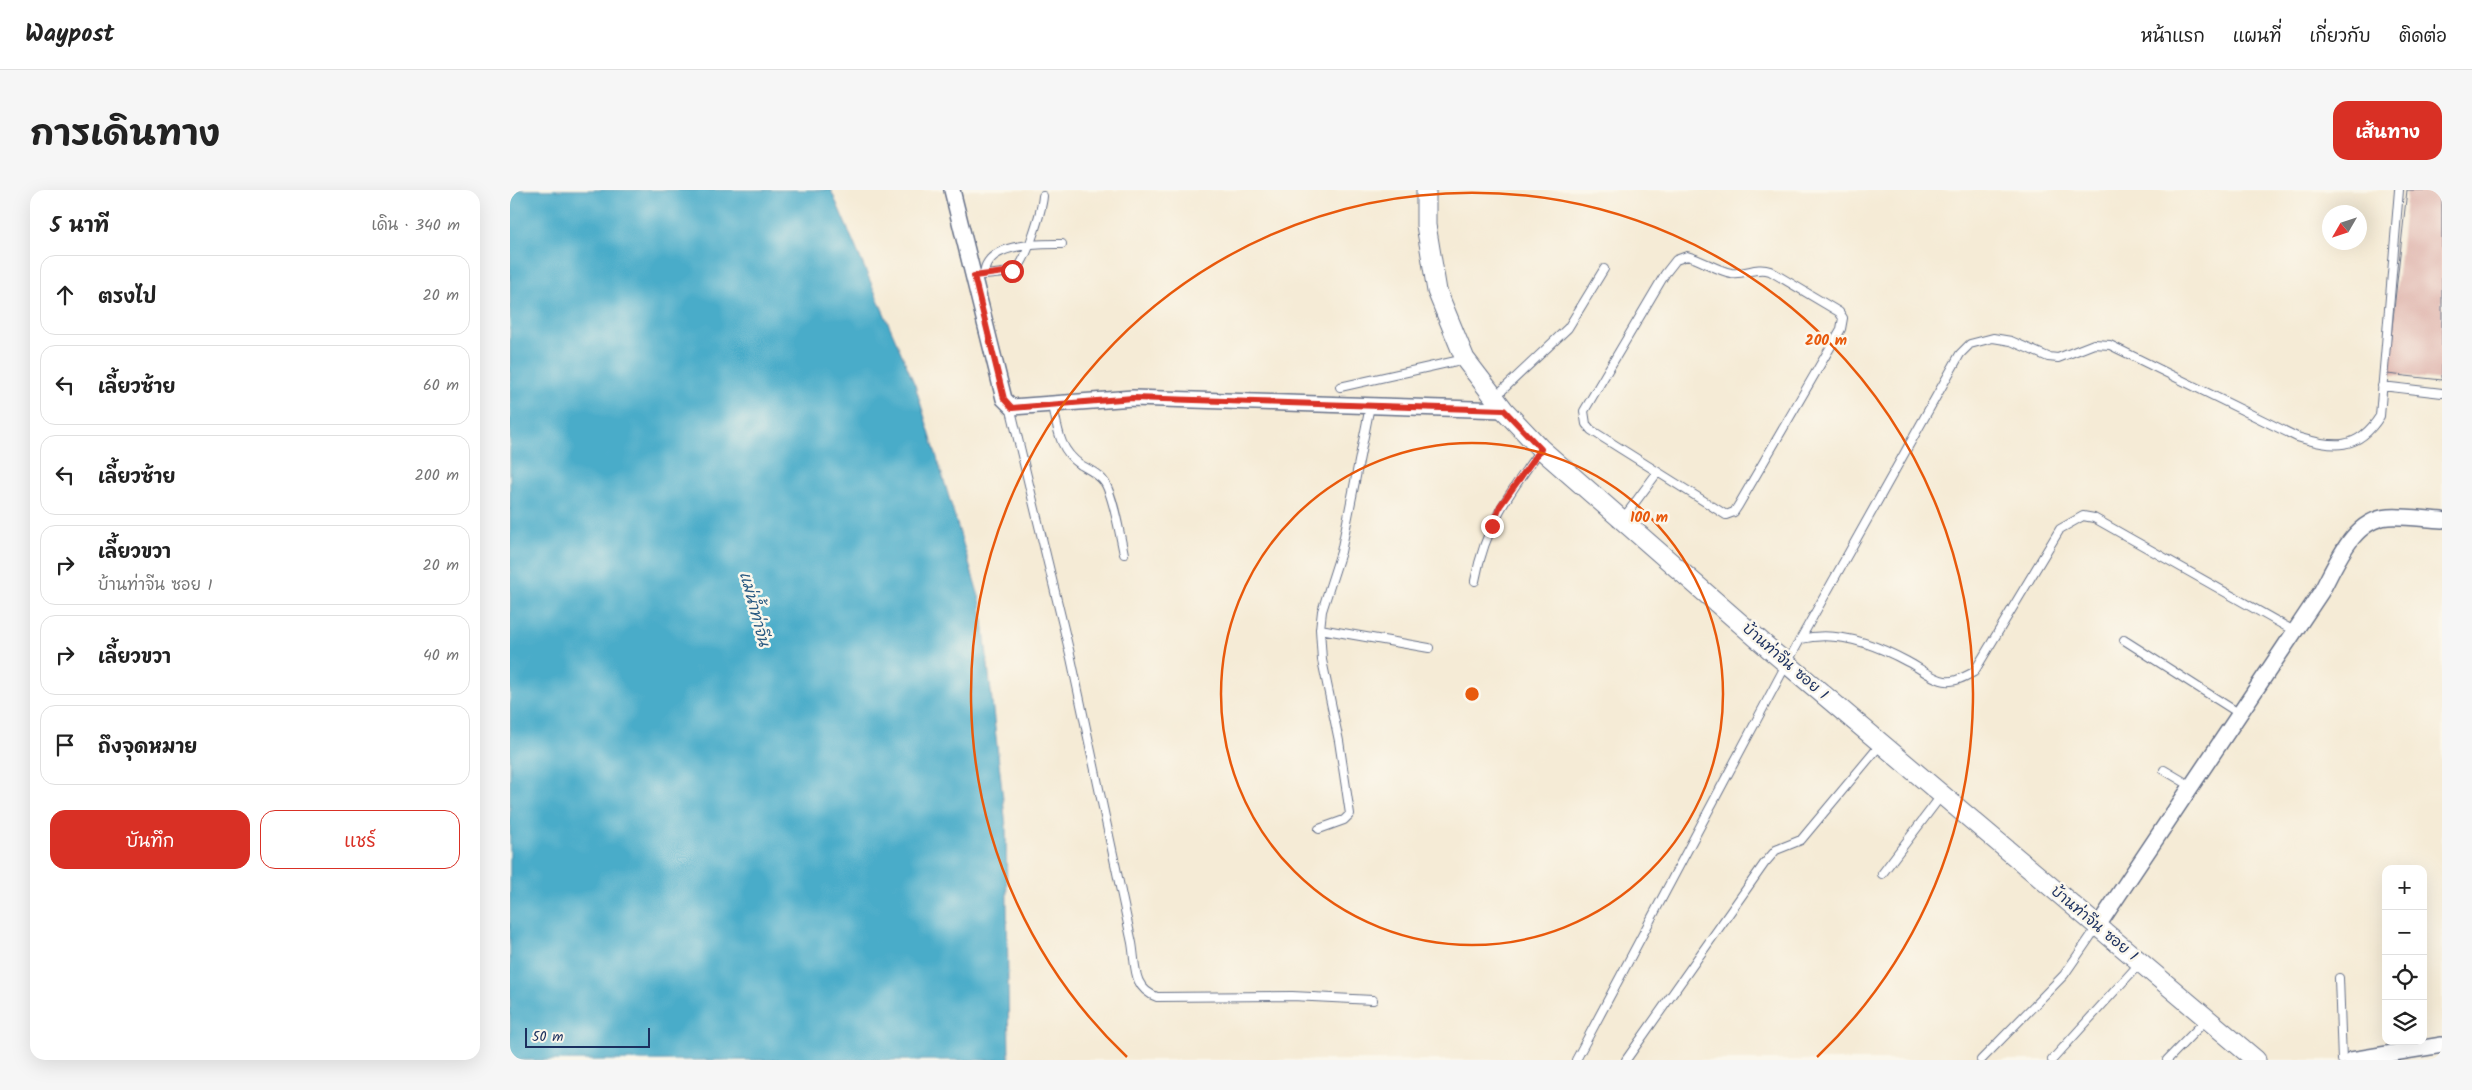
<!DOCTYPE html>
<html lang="th">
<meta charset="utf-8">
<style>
body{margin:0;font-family:Kalam,"Playpen Sans Thai",sans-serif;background:#f6f6f6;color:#222}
.controls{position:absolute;right:15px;bottom:15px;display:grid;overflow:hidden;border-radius:10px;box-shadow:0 5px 20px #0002}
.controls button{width:45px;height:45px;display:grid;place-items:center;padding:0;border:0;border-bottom:1px solid #e0e0e0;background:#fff;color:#222;font:25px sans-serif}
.compass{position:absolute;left:1812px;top:15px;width:45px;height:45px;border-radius:50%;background:#fff;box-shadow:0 5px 20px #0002;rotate:231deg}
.scale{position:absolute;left:15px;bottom:12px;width:125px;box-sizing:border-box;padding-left:5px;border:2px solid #1b2f5e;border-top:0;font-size:14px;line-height:18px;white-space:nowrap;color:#1b2f5e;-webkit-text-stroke:4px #fbf7ec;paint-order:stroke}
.stop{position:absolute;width:15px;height:15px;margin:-11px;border:4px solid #d93025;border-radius:50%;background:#fff}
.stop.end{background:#d93025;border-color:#fff;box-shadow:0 1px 5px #0008}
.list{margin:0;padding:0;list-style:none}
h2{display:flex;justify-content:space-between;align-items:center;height:65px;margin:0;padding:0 20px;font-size:21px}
h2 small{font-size:16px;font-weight:400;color:#767676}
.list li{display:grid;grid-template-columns:32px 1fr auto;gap:15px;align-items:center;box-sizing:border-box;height:80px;margin:0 10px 10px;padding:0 10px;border:1px solid #e0e0e0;border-radius:15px}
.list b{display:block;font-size:19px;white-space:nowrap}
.list p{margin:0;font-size:16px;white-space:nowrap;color:#767676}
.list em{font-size:16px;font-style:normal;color:#767676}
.actions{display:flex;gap:10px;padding:15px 20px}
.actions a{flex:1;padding:11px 0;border:1px solid #d93025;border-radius:15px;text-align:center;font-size:18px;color:#d93025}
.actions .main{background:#d93025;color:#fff}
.icon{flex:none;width:28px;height:28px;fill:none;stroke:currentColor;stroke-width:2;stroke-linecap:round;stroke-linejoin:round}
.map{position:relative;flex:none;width:1932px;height:870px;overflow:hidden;border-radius:15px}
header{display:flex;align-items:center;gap:30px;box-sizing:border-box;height:70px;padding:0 25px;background:#fff;border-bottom:1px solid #e0e0e0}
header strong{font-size:24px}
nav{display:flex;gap:28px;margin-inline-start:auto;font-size:18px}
.intro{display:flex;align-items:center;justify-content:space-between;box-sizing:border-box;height:120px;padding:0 30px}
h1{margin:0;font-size:35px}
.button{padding:12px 22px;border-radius:15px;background:#d93025;color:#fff;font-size:18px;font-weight:700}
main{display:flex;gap:30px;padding:0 30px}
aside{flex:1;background:#fff;border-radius:15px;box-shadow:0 5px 20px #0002}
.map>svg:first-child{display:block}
</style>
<header>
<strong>Waypost</strong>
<nav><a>หน้าแรก</a><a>แผนที่</a><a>เกี่ยวกับ</a><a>ติดต่อ</a></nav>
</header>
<div class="intro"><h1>การเดินทาง</h1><a class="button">เส้นทาง</a></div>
<main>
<aside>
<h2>5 นาที<small>เดิน · 340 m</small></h2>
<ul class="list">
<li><svg class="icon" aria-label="ahead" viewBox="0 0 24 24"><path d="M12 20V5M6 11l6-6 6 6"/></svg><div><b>ตรงไป</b></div><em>20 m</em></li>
<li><svg class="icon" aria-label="left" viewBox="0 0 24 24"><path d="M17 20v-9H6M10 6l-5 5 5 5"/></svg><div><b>เลี้ยวซ้าย</b></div><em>60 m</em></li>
<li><svg class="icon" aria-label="left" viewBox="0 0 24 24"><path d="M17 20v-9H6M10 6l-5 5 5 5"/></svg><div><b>เลี้ยวซ้าย</b></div><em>200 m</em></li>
<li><svg class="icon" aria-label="right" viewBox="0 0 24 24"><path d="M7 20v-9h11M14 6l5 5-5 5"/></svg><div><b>เลี้ยวขวา</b><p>บ้านท่าจีน ซอย 1</p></div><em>20 m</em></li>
<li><svg class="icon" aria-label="right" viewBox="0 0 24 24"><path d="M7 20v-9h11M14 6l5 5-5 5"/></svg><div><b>เลี้ยวขวา</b></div><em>40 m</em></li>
<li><svg class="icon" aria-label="arrive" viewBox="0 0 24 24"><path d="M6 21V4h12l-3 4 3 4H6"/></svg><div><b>ถึงจุดหมาย</b></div></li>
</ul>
<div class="actions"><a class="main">บันทึก</a><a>แชร์</a></div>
</aside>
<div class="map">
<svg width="1932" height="870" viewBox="0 0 1932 870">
<rect width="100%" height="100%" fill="#fbf7ec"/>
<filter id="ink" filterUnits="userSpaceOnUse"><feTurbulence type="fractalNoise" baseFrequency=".02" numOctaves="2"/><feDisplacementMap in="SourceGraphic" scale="10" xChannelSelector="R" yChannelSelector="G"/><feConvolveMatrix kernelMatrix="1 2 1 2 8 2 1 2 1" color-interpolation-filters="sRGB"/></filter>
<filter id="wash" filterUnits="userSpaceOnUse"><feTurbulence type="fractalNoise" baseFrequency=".0096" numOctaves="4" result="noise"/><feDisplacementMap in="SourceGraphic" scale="20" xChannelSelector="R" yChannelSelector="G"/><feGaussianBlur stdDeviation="1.12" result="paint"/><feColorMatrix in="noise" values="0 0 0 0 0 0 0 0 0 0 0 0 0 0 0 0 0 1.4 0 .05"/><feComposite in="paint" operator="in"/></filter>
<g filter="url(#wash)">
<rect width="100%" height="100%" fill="#f5ebd6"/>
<path fill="#4aacc9" stroke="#326e94" d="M0,0H321L405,195L471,413L496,636L499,870H0Z"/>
<g id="blocks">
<path fill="#d7a09a" d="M1897,0H1932V190L1877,184Z"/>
</g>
</g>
<g filter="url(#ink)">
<use href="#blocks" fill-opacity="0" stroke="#677188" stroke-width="1"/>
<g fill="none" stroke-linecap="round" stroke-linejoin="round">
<g stroke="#677188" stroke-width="10">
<path id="service" d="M1177,66C1192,70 1206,80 1221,83C1235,85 1246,76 1260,81L1329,122L1333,128L1331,139L1228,316L1224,322L1216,325L1081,240L1076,234L1074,221L1155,84L1166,70Z
M474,85C475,52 530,54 552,54
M464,86C476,84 496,85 506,79C516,73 532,19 533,6
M1872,196L1932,203
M830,197L955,169
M984,208L1058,138L1094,79
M543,215C548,240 549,260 571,275C580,280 590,285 595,293C604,308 610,346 614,364
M500,216L561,468L622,753C626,776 622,798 647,807L782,806L863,810
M1112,330L1147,283
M965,391C975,336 999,303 1031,259
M810,439L919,458
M1291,449C1327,440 1367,455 1398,472C1408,477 1420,487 1431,490C1443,494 1454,487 1464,482L1550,339L1573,326L1584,328L1784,441
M1614,450L1730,524
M1654,580L1681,596
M809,639L834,630L840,624L829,551L812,470L810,439L812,421L831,362L860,216
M1372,684L1431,606
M1829,788L1832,870
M1066,870L1277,473L1450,164L1460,154L1483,148L1501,151L1538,167L1548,168L1584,154L1600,155L1787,247C1824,258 1848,261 1870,226L1889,0
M1116,870L1254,674L1266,660L1291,650L1371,554
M1471,870L1554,785L1587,737
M1542,870L1630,773
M1657,870L1697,829"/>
</g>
<g stroke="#677188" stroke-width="18">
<path id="minor" d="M442,0L494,209L502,217L623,208L994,220
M1587,737L1811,402C1826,375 1842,330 1878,327C1895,326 1914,329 1932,330
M1841,870L1932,855"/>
</g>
<g stroke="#677188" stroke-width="21">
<path id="tertiary" d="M916,0V35L927,101L955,169L994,220L1031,259L1263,462L1746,870"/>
</g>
<use href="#service" stroke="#fff" stroke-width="8"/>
<use href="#minor" stroke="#fff" stroke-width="15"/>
<use href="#tertiary" stroke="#fff" stroke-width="19"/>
</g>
</g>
<g fill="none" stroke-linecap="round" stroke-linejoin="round" filter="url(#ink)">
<path stroke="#d93025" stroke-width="6" d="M502,81L464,86L494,209L502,218L623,208L994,220L1031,259L990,316L982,336"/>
</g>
<g fill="none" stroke="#e8590c" stroke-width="2.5">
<circle cx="962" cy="504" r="251"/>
<path d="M617 867A501 501 0 1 1 1307 867"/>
</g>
<g text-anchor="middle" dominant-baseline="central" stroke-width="5" stroke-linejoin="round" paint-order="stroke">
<g font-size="15" fill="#1b2f5e" stroke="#fbf7ec">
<text transform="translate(1275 472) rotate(41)">บ้านท่าจีน ซอย 1</text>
<text transform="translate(1584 734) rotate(40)">บ้านท่าจีน ซอย 1</text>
</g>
<g font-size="16" font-style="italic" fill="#2b5b83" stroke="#fbf7ec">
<text transform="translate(244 419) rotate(75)">แม่น้ำท่าจีน</text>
</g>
</g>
<circle cx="962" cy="504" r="8" fill="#e8590c" stroke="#fbf7ec" stroke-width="2.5"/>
<g font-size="15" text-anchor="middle" font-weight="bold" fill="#e8590c" stroke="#fbf7ec" stroke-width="5" stroke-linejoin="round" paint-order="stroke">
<text x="1316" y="155">200 m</text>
<text x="1139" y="332">100 m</text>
</g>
</svg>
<div class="controls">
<button>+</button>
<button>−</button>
<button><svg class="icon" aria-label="locate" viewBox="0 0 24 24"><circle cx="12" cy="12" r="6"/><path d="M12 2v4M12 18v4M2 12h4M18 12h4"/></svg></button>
<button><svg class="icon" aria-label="layers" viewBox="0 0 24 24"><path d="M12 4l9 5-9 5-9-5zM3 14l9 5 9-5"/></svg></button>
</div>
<svg class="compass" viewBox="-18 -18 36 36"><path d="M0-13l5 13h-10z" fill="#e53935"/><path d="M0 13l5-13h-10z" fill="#767676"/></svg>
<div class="scale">50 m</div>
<div class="stop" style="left:502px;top:81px"></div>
<div class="stop end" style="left:982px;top:336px"></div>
</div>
</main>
